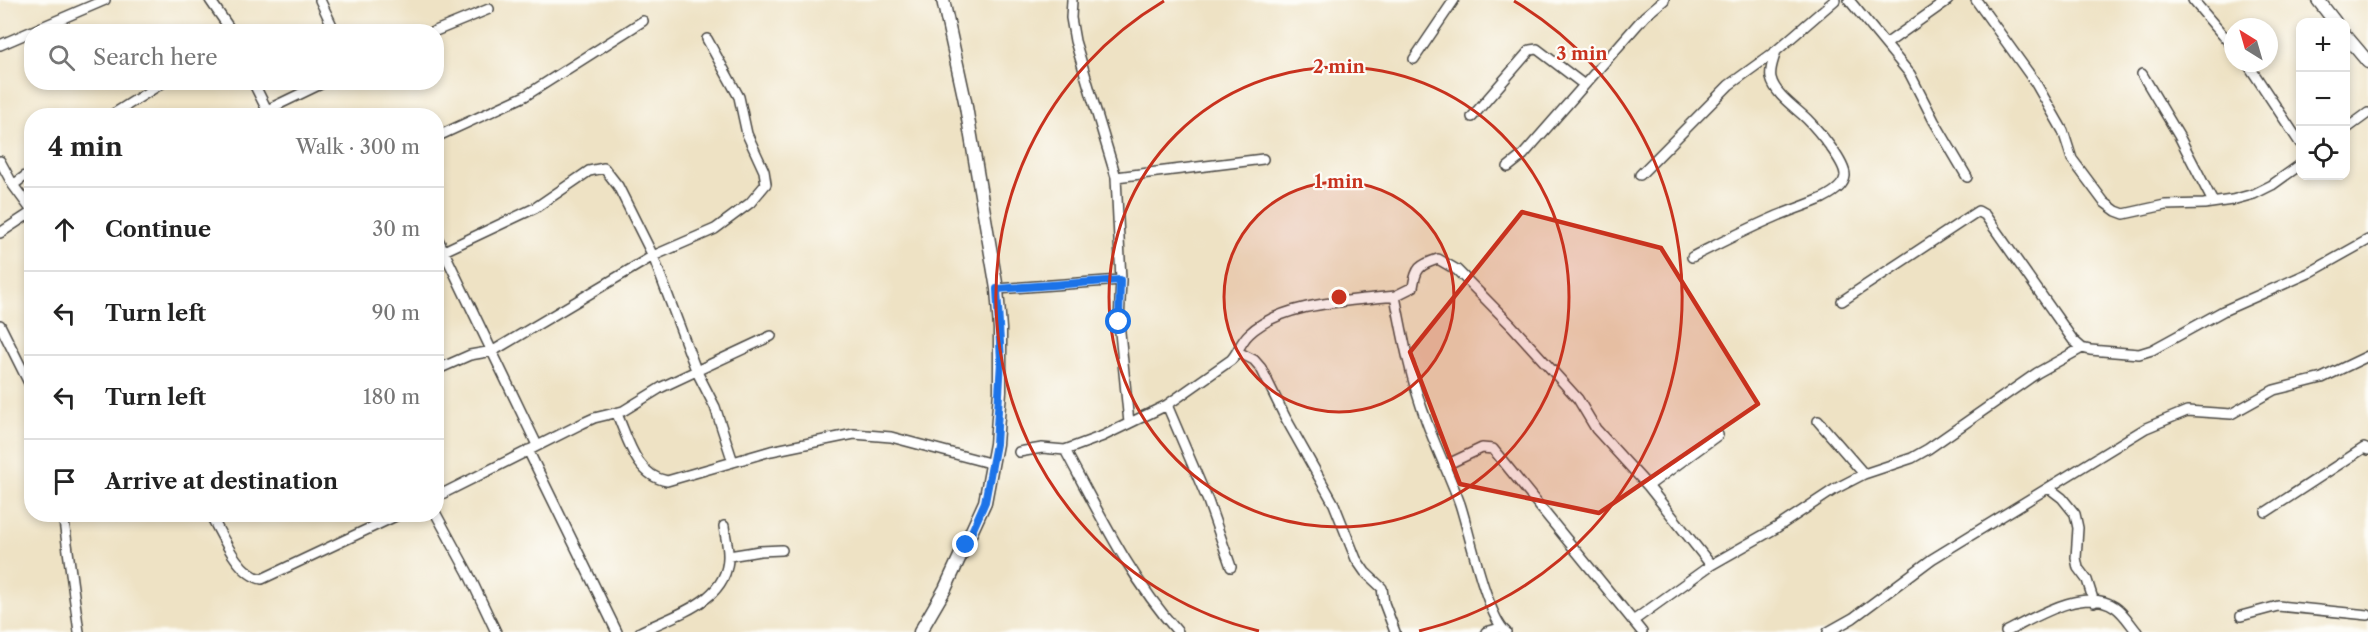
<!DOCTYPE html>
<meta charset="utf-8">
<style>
body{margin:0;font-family:"Libre Caslon Text",serif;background:#f2f2f2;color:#222}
.controls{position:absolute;right:18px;top:18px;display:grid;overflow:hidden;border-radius:12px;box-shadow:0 3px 9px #0003}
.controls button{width:54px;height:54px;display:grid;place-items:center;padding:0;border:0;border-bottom:2px solid #e0e0e0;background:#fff;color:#222;font:30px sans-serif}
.compass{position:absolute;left:2224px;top:18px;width:54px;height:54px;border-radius:50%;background:#fff;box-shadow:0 3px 9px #0003;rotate:323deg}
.stop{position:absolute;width:18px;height:18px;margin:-14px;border:4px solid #1a73e8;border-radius:50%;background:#fff}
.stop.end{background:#1a73e8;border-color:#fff;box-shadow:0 2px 6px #0008}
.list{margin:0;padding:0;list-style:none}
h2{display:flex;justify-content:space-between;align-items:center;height:78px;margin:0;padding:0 24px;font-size:26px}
h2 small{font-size:20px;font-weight:400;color:#767676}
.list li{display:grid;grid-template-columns:39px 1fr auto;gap:18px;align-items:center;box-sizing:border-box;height:84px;padding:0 24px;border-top:2px solid #e0e0e0}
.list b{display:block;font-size:22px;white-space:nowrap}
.list em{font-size:20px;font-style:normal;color:#767676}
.icon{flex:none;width:33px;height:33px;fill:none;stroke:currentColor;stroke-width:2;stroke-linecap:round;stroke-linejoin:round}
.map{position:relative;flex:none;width:2368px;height:632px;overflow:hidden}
.search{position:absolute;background:#fff;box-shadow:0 3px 9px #0003;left:24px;top:24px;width:420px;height:66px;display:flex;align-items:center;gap:15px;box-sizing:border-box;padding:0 21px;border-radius:24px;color:#767676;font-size:22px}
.panel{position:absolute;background:#fff;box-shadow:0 3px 9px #0003;left:24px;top:108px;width:420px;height:414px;border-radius:24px}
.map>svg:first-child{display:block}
</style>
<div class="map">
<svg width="2368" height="632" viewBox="0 0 2368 632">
<rect width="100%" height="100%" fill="#fdfcf7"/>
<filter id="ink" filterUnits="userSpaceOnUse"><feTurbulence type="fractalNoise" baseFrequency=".0167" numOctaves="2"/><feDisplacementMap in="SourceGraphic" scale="12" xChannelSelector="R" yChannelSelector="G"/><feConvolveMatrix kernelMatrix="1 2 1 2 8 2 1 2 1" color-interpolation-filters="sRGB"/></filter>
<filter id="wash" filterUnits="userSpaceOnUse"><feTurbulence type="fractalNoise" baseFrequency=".008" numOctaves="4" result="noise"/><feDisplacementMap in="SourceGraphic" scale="24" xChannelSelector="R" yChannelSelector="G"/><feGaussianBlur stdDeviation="1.35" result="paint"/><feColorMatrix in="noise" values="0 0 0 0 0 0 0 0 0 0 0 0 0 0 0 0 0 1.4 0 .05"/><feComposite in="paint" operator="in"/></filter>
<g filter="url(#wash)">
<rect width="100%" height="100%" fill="#eee2c4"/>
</g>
<g filter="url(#ink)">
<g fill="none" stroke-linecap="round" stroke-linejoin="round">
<g stroke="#484642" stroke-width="12">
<path id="street" d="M210,0L232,32
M320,0L335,32
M1072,0L1071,18L1075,41L1116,177L1121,280L1119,322L1129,423
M1849,0L1910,74L1934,121L1967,177
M1976,0L2035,82L2063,131L2072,159L2104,202L2116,211L2124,214L2165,205L2204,204L2232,200L2254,194L2272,185L2300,165
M2193,0L2233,47
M433,32L489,9
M1886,44L1948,0
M0,45L105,0
M1414,59L1454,0
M2247,63L2300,143
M2142,74L2179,136L2213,202
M253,82L267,110L266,116
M267,110L325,82
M110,116L164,82
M1472,117L1530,50L1537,49L1583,84
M2346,129L2368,113
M436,137L525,96L643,21
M0,161L13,185L32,211
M1508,167L1523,155L1645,16L1664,0
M1640,175L1729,85L1776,51L1835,0
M1116,177L1263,159
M13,185L32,171
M0,233L32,212
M436,235L537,445
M444,251L535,208L589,171L604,168L618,186L653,256L696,370L715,407L733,462
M1692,257C1720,243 1747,229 1775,217C1791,210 1808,205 1823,198C1831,194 1844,186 1845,176C1846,163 1817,129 1807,119C1796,108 1775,95 1771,78C1769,69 1774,59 1776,51
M997,289L1121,280
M1842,301L1978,211L1985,215L2073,340L2082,348L2090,350L2139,354L2152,350L2223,311L2309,273L2368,240
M0,325L32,389
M1238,352L1254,360L1261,368L1285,417L1334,504L1356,559L1365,572L1382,588L1384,603L1395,632
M436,370L470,355L493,351L653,256L715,229L750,203L766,184L764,171L747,134L739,97L707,39
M1167,405L1208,501L1231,567
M617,414C628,439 636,476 667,481L771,451L854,434L891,437L993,464
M1818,421L1864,474
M528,450L617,632
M1065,450C1099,513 1130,578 1178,632
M1019,452L1042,448L1065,450L1103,436L1167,405L1231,360C1238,353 1241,341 1249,334C1282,302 1351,301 1395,296
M1444,466L1482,448L1493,449L1642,632
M1648,486L1718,435
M2049,488L2062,498L2075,514L2078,528L2076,558L2078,568L2087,580L2094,602
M436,497L583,423L594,418L623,411L662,387L771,336
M2266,512L2364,448L2368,450
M63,514L79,632
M210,514C222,535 238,575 262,579L400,514
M436,514L468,573L496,632
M729,556L760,551L782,550
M2241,616L2278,606L2368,615
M1633,621L1711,565L1776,528L1835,489L1864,474L1912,458L1928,449L2037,373L2082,348
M640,632C674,615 730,601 728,554C728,545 725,535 724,526
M1486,632L1500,628
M1506,632C1487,617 1469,531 1460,504C1450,476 1436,448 1426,420C1411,380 1403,338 1395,296L1413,287C1416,268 1419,265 1438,259L1457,270L1512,326L1578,399L1596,429L1648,486L1711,565
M1828,632L1853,618L1932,559L2146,428L2187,411L2231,414L2274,390L2322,378L2368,356
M2006,632C2034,618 2084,586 2115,607C2124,613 2130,624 2137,632"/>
</g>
<g stroke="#484642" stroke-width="15">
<path id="secondary" d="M2318,0L2335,22
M2346,36L2368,62
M920,632L945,589L985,502L996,444L1000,391V329L997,289L965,101L943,0"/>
</g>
<use href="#street" stroke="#fff" stroke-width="9"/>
<use href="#secondary" stroke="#fff" stroke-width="12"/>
</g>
</g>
<g fill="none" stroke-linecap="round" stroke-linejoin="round" filter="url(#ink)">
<path stroke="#1a73e8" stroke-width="8" d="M966,545L985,502L996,444L1001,361L997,289L1120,280L1119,322"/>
</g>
<path fill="#c8321e" fill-opacity="0.2" stroke="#c8321e" stroke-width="4.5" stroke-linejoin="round" d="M1522,212L1661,248L1758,404L1599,513L1460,484L1410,352Z"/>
<circle cx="1339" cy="297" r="115" fill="#c8321e" fill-opacity=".12"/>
<g fill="none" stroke="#c8321e" stroke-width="3">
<circle cx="1339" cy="297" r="115"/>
<circle cx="1339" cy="297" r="230"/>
<path d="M1259 631A344 344 0 0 1 1164 1M1514 1A344 344 0 0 1 1419 631"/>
</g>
<circle cx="1339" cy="297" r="9" fill="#c8321e" stroke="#fdfcf7" stroke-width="3"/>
<g font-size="18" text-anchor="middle" font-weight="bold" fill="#c8321e" stroke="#fdfcf7" stroke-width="4.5" stroke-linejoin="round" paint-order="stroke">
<text x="1582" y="60">3 min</text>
<text x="1339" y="73">2 min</text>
<text x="1339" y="188">1 min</text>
</g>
</svg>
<div class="controls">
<button>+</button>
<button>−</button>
<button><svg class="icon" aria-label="locate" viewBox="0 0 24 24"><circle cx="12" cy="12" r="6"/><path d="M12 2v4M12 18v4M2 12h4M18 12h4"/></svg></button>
</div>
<svg class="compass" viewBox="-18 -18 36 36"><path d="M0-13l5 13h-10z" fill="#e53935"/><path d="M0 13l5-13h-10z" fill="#767676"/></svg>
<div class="stop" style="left:1119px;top:322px"></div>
<div class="stop end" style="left:966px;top:545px"></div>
<div class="search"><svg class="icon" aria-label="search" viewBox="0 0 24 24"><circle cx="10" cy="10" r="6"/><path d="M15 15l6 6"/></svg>Search here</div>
<section class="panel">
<h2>4 min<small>Walk · 300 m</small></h2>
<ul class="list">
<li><svg class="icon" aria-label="ahead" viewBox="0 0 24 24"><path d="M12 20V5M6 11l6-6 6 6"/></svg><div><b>Continue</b></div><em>30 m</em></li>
<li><svg class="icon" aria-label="left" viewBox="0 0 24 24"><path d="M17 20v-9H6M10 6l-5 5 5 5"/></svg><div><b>Turn left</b></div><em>90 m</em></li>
<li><svg class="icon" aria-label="left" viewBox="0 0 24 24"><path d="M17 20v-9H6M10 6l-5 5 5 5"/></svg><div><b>Turn left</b></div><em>180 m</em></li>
<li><svg class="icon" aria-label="arrive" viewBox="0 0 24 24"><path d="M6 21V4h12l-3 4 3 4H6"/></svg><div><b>Arrive at destination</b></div></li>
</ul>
</section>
</div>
